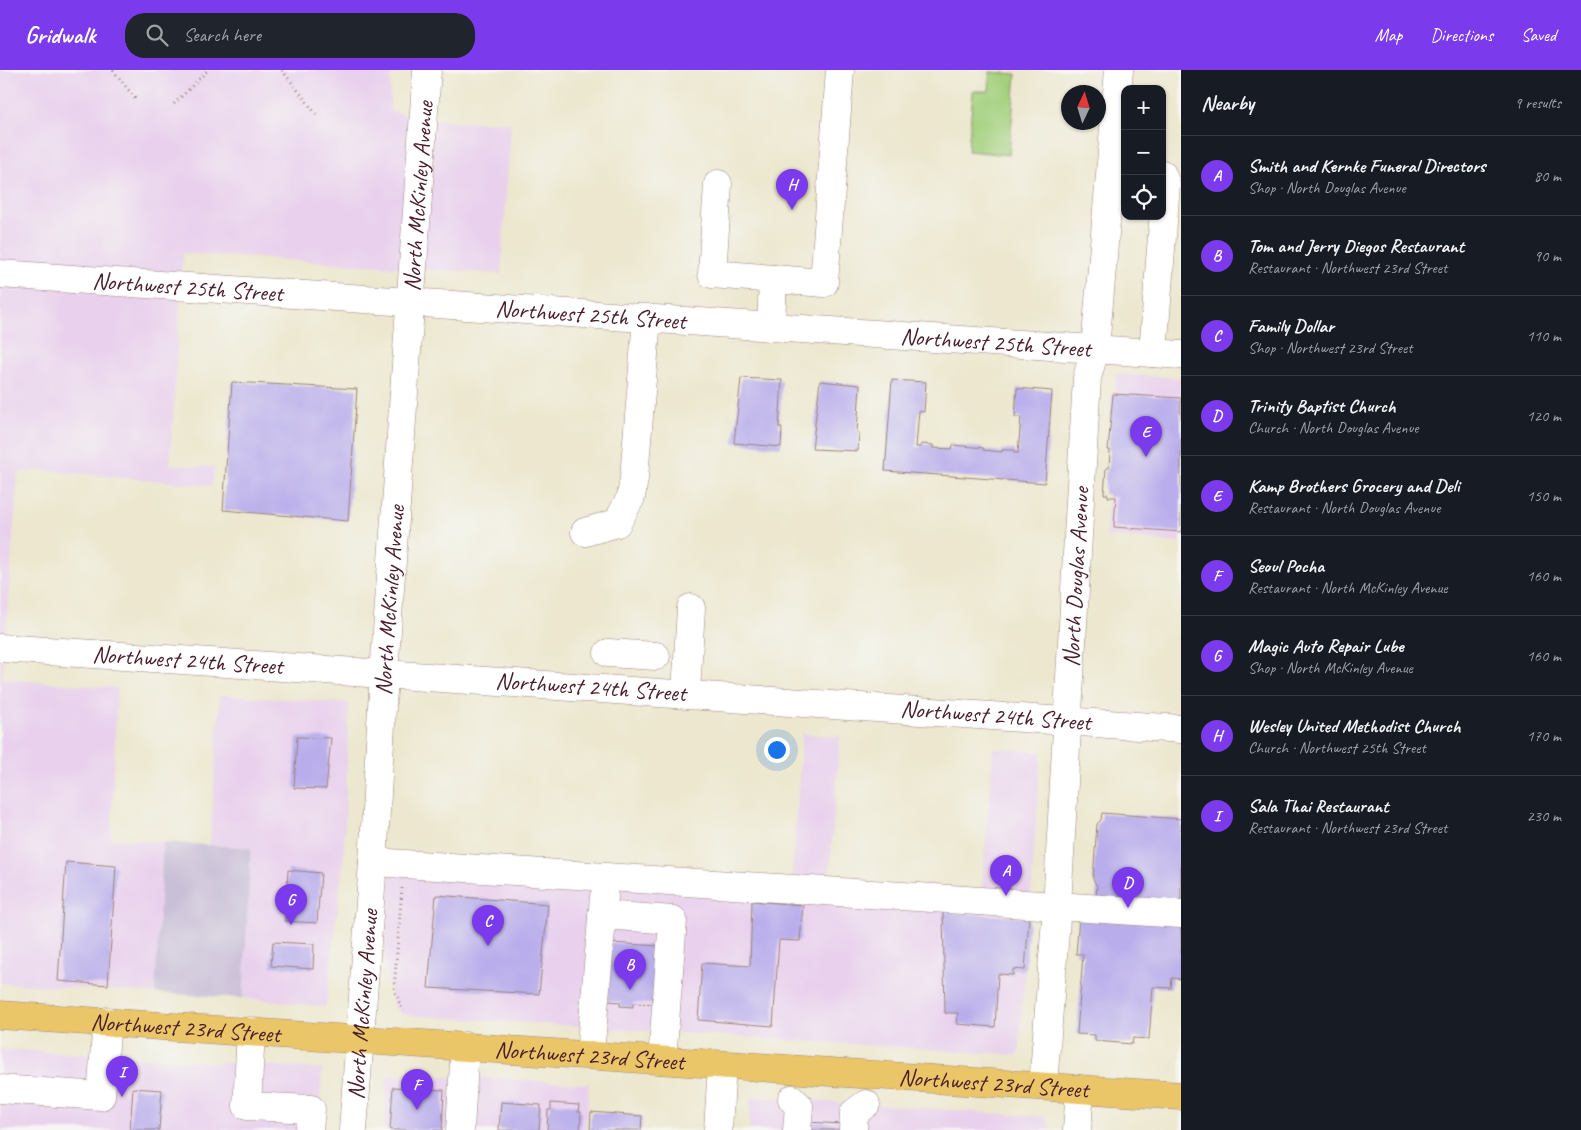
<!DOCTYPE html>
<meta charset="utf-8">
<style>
body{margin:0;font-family:Caveat,sans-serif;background:#20242c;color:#f1f3f6}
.controls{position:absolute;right:15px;top:15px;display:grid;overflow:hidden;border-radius:10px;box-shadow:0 1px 4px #0004}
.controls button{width:45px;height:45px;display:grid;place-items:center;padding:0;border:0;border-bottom:1px solid #363941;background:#171b24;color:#f1f3f6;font:25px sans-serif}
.compass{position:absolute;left:1061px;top:15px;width:45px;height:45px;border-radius:50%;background:#171b24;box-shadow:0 1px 4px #0004;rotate:4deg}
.you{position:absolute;left:776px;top:679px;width:18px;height:18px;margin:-12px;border:4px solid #fff;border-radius:50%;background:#1a73e8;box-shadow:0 0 0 8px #1a73e833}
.badge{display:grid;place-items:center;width:32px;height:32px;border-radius:50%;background:#7c3aed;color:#fff;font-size:16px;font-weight:700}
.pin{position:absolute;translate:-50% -41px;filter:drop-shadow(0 1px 2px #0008)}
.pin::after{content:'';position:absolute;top:26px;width:18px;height:15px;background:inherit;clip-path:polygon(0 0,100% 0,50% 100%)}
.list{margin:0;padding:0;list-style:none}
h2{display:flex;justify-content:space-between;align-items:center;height:65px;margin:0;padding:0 20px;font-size:21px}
h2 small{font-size:16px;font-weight:400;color:#9ea1a6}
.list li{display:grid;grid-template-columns:32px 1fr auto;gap:15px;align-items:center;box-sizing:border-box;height:80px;padding:0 20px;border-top:1px solid #363941}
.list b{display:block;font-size:19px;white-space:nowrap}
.list p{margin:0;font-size:16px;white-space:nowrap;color:#9ea1a6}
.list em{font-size:16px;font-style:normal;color:#9ea1a6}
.icon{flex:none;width:28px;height:28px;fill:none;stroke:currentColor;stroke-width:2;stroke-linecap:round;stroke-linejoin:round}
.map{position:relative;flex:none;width:1181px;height:1060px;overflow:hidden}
header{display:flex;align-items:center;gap:30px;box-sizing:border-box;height:70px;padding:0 25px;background:#7c3aed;color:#fff}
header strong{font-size:24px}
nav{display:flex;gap:28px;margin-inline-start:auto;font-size:18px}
.search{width:350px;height:45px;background:#20242c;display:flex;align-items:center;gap:12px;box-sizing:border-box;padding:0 18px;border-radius:20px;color:#9ea1a6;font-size:19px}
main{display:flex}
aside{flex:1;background:#171b24}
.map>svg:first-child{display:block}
</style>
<header>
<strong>Gridwalk</strong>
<div class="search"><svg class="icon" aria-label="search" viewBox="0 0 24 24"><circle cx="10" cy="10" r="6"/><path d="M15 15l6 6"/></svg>Search here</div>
<nav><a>Map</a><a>Directions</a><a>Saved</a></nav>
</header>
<main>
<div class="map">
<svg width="1181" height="1060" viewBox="0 0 1181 1060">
<rect width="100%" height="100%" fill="#f6f6f2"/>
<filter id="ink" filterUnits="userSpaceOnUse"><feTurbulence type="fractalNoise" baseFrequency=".02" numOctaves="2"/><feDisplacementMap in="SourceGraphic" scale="10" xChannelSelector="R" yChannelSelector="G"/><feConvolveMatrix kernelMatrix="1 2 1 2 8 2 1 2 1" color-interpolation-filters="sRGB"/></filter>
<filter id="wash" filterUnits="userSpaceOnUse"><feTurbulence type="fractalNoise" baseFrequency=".0096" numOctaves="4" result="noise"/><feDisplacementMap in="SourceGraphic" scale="20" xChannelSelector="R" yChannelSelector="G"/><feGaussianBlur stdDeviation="1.12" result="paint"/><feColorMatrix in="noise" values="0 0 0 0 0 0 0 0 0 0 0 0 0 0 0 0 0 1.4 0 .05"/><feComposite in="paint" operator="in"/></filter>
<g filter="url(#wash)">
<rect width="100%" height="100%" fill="#ece7ce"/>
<path fill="#e9d1ed" d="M0,0H391L389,41L451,52L511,53L501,204L183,183L170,395L214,397L212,416L42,400L18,403L2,609L117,618L111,769L163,772L155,923L0,913Z
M1116,304L1181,308V473L1106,466Z
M220,625L349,633L344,783L326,937L243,928L251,778L210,775Z
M802,664L840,666L829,810L792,806Z
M993,678L1041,682L1019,985L405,945L394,938L390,921L384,887L389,798L982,820Z
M0,979L322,999L318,1060H0Z
M387,1005L491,1008L589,1014L586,1060H384Z
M751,1027L866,1034L1046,1047L1051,1060H749Z"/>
<path fill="#c9bfd7" d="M163,772L251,778L243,928L155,923Z"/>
<path fill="#a3d07d" stroke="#767854" d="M990,2L1016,4L1009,85L968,81L973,21H989Z"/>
<g id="blocks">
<path fill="#b9aeeb" d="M741,308L782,310L779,357H782L781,377L734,373Z
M892,310L926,312L924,342L919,341L916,377H921V374L933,375V378L952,379L953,375L984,378L983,380L1002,382V380H1014V383H1018L1021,347H1015L1017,318L1052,321L1045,413L885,401Z
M820,311L860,315L857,362L859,363L858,381L812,379Z
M232,312L357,319L348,451L223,440Z
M1113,324L1181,328V462L1114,457L1116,427H1108V424H1104L1106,398H1109L1110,380H1108Z
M297,667L331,668L326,719L294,718Z
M1102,743L1181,749V909L1172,908L1171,918L1153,917L1149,969L1133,968L1132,974L1095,971V965L1077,964L1083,884H1076L1079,847L1096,829L1097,816L1093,809L1097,754L1101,750Z
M66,792L116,796L108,915L58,911Z
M288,800L321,803L317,853L285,851Z
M436,825L548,834L539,924L428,918Z
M752,831L803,835L800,871L779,870L773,956L698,950L702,893L750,896Z
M943,842L1029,848L1025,900L1013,899V905L998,904L995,957L957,954L958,943H945Z
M273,872L314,874L313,899L271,896Z
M611,873L660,876L656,934L633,933V937L620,936V932L607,931Z
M393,1017L444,1020L442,1060H390Z
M133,1018L162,1020L159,1060H130Z
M501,1032L541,1035L539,1060H499Z
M551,1033L579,1035L578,1042H581L580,1060H547L548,1040H551Z
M591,1042L642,1046L641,1060H590Z
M806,1052L843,1054V1060H806Z"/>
</g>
</g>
<g filter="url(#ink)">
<use href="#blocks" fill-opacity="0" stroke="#9b837c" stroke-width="1"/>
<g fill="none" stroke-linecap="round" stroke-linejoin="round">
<g stroke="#9b837c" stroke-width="29">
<g id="minor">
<path d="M718,114L712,204L824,213L840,0"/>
<path id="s1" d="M0,204L1181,285"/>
<path d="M771,256L773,209"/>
<path d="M1153,283L1166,114L1162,104"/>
<path d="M585,462L617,453L631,427L634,408L647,248"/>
<path id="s2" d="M0,578C394,603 788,629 1181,659"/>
<path d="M608,583L656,586"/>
<path d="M686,623L691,538"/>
<path d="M373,792L1181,844"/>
<path d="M602,845L673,850L662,990"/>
<path d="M251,961L247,1036L311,1039L309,1060"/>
<path d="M590,985L604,827"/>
<path id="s3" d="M1043,1016L1057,836L1087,308L1095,279L1119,0"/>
<path d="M0,1019L101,1026L107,951"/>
<path d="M792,1029L799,1036L797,1060"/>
<path id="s4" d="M353,1060L373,792L384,603L427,0"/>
<path d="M460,1060L465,976"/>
<path d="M718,1060L722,995"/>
<path d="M853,1060L854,1043L866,1034"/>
<path d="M1077,1060L1080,1019"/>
</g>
</g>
<g stroke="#9b837c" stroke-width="29">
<g id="major">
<path id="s5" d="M0,945L1181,1026"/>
</g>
</g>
<path stroke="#9b837c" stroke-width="3" stroke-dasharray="1 4" stroke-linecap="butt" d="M113,0L137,31
M282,0L316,44
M174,34L208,0
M402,818L394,920L403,941"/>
<use href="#minor" stroke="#fff" stroke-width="28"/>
<use href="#major" stroke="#ebc669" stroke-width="28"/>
</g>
</g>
<g text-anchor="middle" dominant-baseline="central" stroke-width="4" stroke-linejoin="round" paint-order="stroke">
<g font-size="24" fill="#4a1f2b" stroke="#f6f6f2">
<text stroke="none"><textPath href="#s4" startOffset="936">North McKinley Avenue</textPath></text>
<text stroke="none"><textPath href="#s1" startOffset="188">Northwest 25th Street</textPath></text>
<text stroke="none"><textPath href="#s1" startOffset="592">Northwest 25th Street</textPath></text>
<text stroke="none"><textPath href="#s1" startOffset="998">Northwest 25th Street</textPath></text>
<text stroke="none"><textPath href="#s3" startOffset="510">North Douglas Avenue</textPath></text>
<text stroke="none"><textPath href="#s4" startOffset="531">North McKinley Avenue</textPath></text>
<text stroke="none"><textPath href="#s2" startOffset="188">Northwest 24th Street</textPath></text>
<text stroke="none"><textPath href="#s2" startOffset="592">Northwest 24th Street</textPath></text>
<text stroke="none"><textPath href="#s2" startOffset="998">Northwest 24th Street</textPath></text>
<text stroke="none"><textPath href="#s4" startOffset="126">North McKinley Avenue</textPath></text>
<text stroke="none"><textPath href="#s5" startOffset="186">Northwest 23rd Street</textPath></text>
<text stroke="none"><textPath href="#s5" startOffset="591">Northwest 23rd Street</textPath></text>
<text stroke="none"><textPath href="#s5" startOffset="996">Northwest 23rd Street</textPath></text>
</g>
</g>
</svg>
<div class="controls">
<button>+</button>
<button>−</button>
<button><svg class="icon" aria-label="locate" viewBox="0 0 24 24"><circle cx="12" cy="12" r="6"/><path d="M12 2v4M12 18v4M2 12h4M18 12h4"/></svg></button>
</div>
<svg class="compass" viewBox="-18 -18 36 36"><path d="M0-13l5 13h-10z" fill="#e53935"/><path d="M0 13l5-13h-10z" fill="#9ea1a6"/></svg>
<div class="you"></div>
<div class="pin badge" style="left:1006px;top:826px">A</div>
<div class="pin badge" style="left:630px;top:920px">B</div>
<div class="pin badge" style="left:488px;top:876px">C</div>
<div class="pin badge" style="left:1128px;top:838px">D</div>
<div class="pin badge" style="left:1146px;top:387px">E</div>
<div class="pin badge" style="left:417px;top:1040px">F</div>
<div class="pin badge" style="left:291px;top:855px">G</div>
<div class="pin badge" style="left:792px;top:140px">H</div>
<div class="pin badge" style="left:122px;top:1027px">I</div>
</div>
<aside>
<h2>Nearby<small>9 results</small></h2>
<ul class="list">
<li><span class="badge">A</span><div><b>Smith and Kernke Funeral Directors</b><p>Shop · North Douglas Avenue</p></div><em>80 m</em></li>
<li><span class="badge">B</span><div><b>Tom and Jerry Diegos Restaurant</b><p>Restaurant · Northwest 23rd Street</p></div><em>90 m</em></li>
<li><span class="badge">C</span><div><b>Family Dollar</b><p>Shop · Northwest 23rd Street</p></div><em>110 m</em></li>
<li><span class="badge">D</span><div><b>Trinity Baptist Church</b><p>Church · North Douglas Avenue</p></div><em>120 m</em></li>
<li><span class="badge">E</span><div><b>Kamp Brothers Grocery and Deli</b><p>Restaurant · North Douglas Avenue</p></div><em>150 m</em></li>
<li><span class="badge">F</span><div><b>Seoul Pocha</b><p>Restaurant · North McKinley Avenue</p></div><em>160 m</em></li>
<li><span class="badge">G</span><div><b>Magic Auto Repair Lube</b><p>Shop · North McKinley Avenue</p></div><em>160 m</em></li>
<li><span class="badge">H</span><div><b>Wesley United Methodist Church</b><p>Church · Northwest 25th Street</p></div><em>170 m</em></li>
<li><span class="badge">I</span><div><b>Sala Thai Restaurant</b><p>Restaurant · Northwest 23rd Street</p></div><em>230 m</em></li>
</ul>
</aside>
</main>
